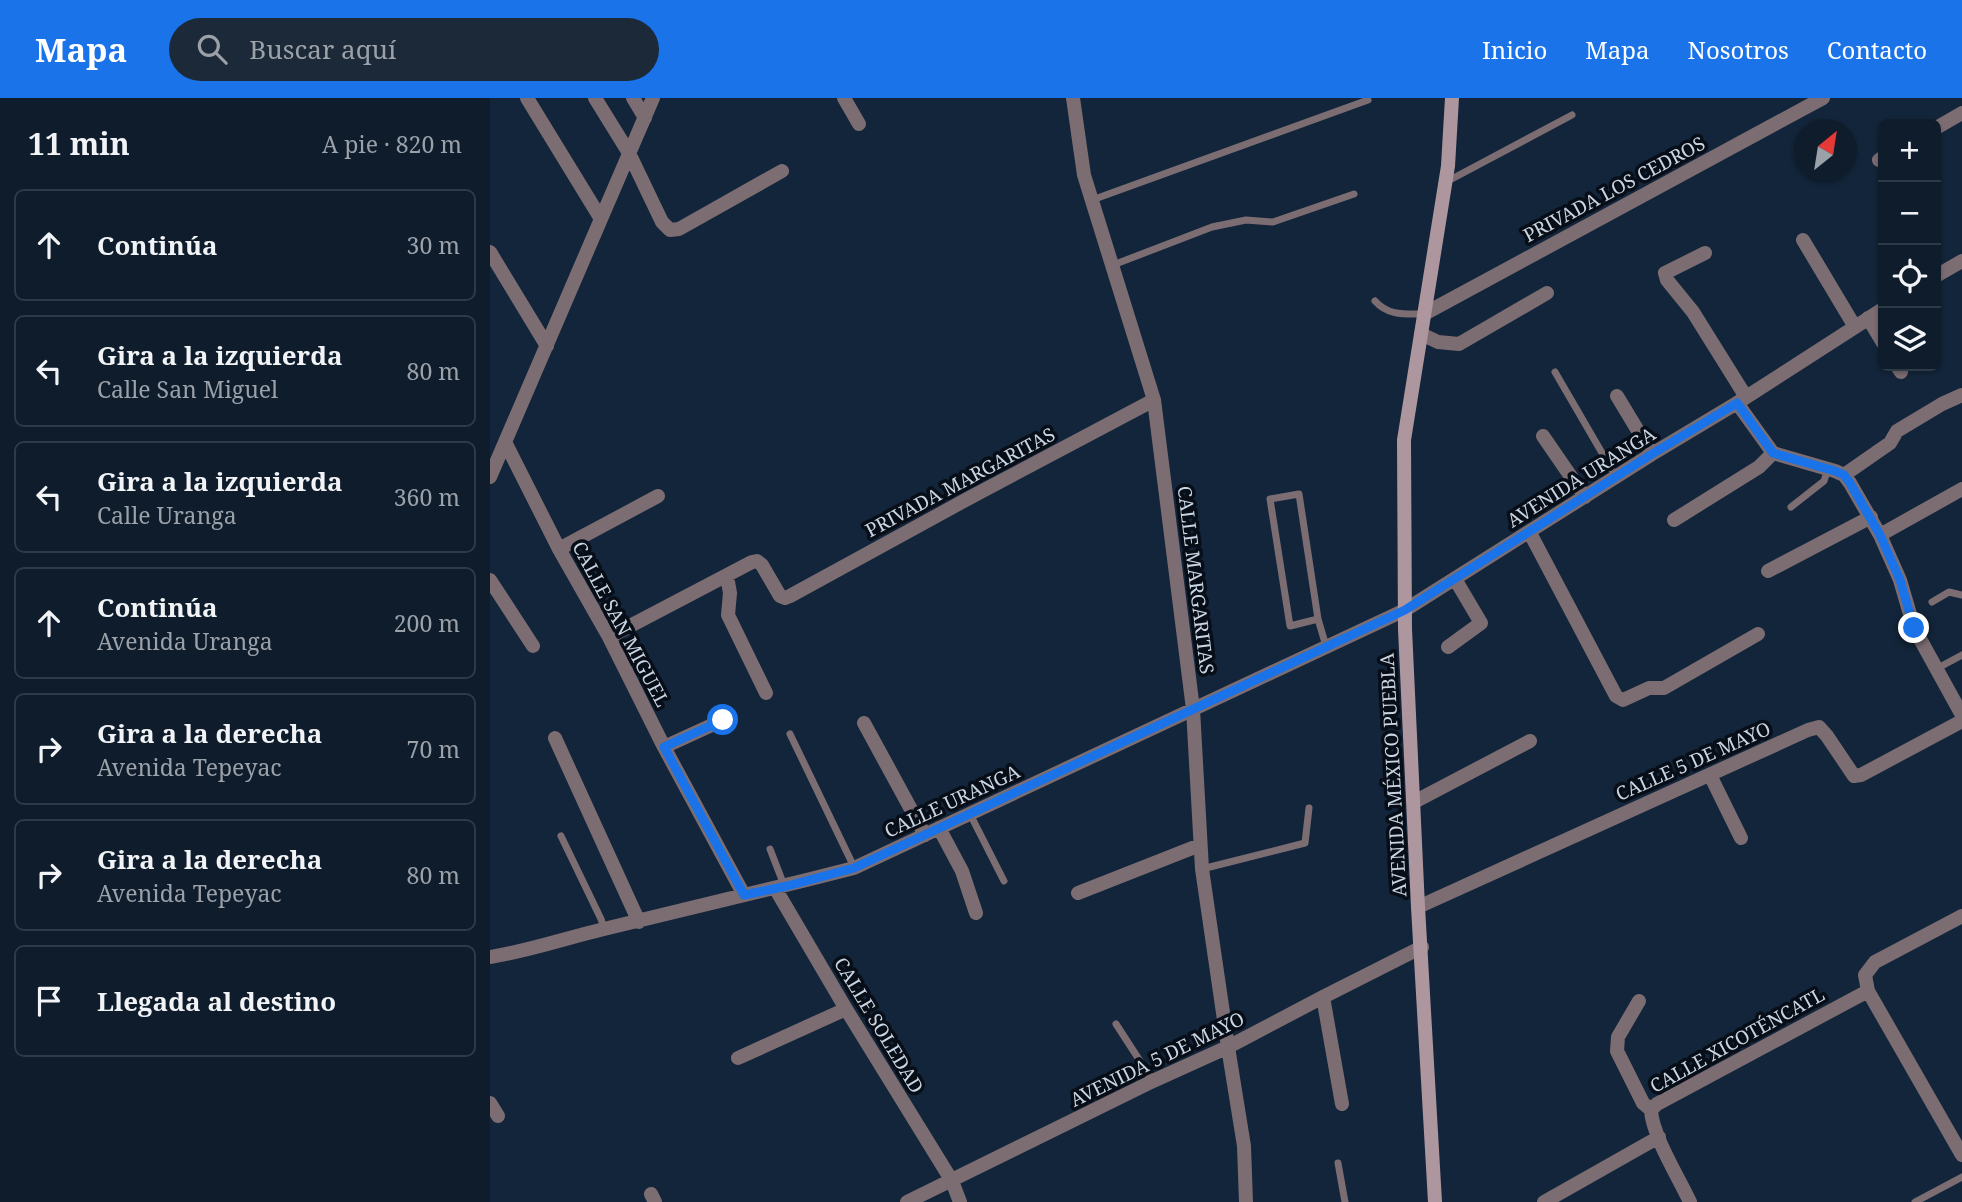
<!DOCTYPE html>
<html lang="es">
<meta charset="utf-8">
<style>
body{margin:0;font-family:"Noto Serif",serif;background:#1c2938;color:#f1f3f6}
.controls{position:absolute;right:21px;top:21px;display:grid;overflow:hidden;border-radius:10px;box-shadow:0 2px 5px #0004}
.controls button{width:63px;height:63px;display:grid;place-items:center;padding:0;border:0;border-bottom:2px solid #2e3a48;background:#0e1c2c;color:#f1f3f6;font:35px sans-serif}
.compass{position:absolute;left:1304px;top:21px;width:63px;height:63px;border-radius:50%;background:#0e1c2c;box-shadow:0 2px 5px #0004;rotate:30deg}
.stop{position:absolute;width:21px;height:21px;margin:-16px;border:5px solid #1a73e8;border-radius:50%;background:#fff}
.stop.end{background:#1a73e8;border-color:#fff;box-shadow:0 2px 7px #0008}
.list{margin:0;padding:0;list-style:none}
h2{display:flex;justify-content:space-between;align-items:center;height:91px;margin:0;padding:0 28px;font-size:30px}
h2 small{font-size:23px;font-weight:400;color:#9ba1a9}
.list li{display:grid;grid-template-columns:46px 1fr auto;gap:21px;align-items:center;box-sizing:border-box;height:112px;margin:0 14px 14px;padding:0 14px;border:2px solid #2e3a48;border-radius:10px}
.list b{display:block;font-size:26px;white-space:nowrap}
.list p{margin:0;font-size:23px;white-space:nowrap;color:#9ba1a9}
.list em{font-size:23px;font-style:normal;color:#9ba1a9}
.icon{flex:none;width:38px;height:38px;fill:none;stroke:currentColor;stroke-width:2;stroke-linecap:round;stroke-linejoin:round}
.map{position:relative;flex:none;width:1472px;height:1104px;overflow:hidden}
header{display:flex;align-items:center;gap:42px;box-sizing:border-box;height:98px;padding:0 35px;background:#1a73e8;color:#fff}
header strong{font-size:33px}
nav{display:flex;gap:38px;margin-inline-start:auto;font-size:24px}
.search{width:490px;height:63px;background:#1c2938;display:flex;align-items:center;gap:18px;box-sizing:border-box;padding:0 24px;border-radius:38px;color:#9ba1a9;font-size:26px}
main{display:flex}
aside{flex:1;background:#0e1c2c}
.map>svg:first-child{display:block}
</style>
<header>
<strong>Mapa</strong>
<div class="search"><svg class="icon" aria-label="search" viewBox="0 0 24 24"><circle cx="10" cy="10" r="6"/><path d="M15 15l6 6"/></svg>Buscar aquí</div>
<nav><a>Inicio</a><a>Mapa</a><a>Nosotros</a><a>Contacto</a></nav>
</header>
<main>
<aside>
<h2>11 min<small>A pie · 820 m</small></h2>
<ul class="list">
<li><svg class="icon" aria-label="ahead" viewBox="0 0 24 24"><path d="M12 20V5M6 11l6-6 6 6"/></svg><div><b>Continúa</b></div><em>30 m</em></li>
<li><svg class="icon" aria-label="left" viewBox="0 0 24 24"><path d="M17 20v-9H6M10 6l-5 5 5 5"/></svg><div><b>Gira a la izquierda</b><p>Calle San Miguel</p></div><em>80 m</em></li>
<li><svg class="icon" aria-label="left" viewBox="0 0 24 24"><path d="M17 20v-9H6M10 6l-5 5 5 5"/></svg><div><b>Gira a la izquierda</b><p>Calle Uranga</p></div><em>360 m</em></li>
<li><svg class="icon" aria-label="ahead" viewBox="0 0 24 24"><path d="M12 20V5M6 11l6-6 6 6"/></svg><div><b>Continúa</b><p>Avenida Uranga</p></div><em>200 m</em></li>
<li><svg class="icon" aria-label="right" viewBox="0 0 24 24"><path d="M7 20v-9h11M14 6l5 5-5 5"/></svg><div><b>Gira a la derecha</b><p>Avenida Tepeyac</p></div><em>70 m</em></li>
<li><svg class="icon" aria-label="right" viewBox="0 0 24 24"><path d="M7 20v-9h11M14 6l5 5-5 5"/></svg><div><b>Gira a la derecha</b><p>Avenida Tepeyac</p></div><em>80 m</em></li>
<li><svg class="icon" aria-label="arrive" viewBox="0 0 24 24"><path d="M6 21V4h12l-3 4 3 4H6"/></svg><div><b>Llegada al destino</b></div></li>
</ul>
</aside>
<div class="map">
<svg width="1472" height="1104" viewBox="0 0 1472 1104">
<rect width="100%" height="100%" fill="#13253a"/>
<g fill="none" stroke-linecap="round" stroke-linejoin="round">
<path stroke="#7c6d72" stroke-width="7" d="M956,84L1082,17
M602,102L878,2
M623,167L722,129L756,122L783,124L864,96
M885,203C898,218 915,216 934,216
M1065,274L1126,379
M1301,409L1334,383L1338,371
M1442,504L1459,494L1472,497
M828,521L800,528L780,401L809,396L828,521L836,548
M1446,571L1472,557
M300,636L364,769
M480,716L514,783
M71,738L111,821L114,830
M280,751L292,782L296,787
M712,771L815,745L819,710
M626,926L663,983
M848,1065L855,1104
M1425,1104L1472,1079"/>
<path stroke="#7c6d72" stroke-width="14" d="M37,0L111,121
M105,0L139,55L172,124L180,132L189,131L292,73
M143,0L155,20
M354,0L369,26
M583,0L594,77L664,302L703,611L712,771L738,949L754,1048L756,1104
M1446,30L1472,15
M1389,62L1393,59
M1313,142L1365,229
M0,154L57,248
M1215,155L1175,175L1177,182L1203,214L1256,299
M1446,178L1472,163
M934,216L1333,0
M1378,220L1393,245
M931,236L948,244L969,246L1057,195
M1407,268L1411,274
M1127,298L1162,356
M1247,305L1283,355L1345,373L1354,377L1360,385L1390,437L1410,482L1424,530L1472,617
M1053,338L1095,399
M16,346L69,451L119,539L174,649L254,797
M1354,377L1400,345L1407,333L1452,306L1472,297
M0,379L163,0
M1184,422L1269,369L1283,355
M1040,435L1126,598L1133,602L1159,590H1174L1268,536
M1390,437L1472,391
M69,451L168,398
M1278,473L1381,419
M237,478L240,495L238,517L276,595
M0,482L43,548
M119,539L262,464L267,463L272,467L290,498L295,500L300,498L481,399L664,302
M958,549L991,525L965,481
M374,625L435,737
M65,640L149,824
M174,649L233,622
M1220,677L1251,740
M924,704L1040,643
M449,730L472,773L486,815
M285,790L356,911L462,1083L470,1104
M588,795L710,747
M928,809L1318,632L1329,629L1337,638L1364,678L1371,677L1472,623
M1472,818L1385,864L1375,877L1378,893L1472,1057
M0,859C39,853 76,840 114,831C198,811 281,791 364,770L915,512L1162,356L1247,305L1393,211
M833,899L852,1006
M1149,903L1128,939L1127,953L1153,1005L1161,1012
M248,960L356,911
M0,1005L8,1018
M161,1096L165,1104
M417,1104L663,983L738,949L833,899L932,849
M1054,1104L1169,1039
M1200,1104C1189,1080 1162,1037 1161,1012L1167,1006L1378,893"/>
<path stroke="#ae969f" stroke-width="14" d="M945,1104L928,809L915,531L914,342L958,68L962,0"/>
</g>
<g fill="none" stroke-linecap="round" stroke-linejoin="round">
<path stroke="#1a73e8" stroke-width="9" d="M233,622L174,649L254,797L297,788L364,770L915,512L1162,356L1247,305L1283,355L1345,373L1354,377L1360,385L1390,437L1410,482L1424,530"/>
</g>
<g text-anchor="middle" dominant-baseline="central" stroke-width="7" stroke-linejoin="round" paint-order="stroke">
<g font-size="19" fill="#cad5e3" stroke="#070e17">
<text transform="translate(1124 91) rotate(-28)">PRIVADA LOS CEDROS</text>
<text transform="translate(1091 379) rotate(-32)">AVENIDA URANGA</text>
<text transform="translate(470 384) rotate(-28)">PRIVADA MARGARITAS</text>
<text transform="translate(706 482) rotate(83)">CALLE MARGARITAS</text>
<text transform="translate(131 526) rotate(62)">CALLE SAN MIGUEL</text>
<text transform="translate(1203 663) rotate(-24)">CALLE 5 DE MAYO</text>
<text transform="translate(903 677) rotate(-93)">AVENIDA MÉXICO PUEBLA</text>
<text transform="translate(462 703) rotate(-25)">CALLE URANGA</text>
<text transform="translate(389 927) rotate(59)">CALLE SOLEDAD</text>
<text transform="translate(1247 942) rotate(-29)">CALLE XICOTÉNCATL</text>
<text transform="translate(667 961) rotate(-26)">AVENIDA 5 DE MAYO</text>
</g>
</g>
</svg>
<div class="controls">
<button>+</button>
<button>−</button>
<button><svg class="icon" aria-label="locate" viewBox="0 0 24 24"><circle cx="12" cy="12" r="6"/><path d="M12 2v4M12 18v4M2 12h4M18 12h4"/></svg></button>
<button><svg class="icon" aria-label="layers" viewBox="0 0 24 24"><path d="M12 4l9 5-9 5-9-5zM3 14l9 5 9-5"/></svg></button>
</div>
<svg class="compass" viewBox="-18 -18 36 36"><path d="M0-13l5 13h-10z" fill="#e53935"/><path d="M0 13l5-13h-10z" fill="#9ba1a9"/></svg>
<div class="stop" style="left:233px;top:622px"></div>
<div class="stop end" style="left:1424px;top:530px"></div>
</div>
</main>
